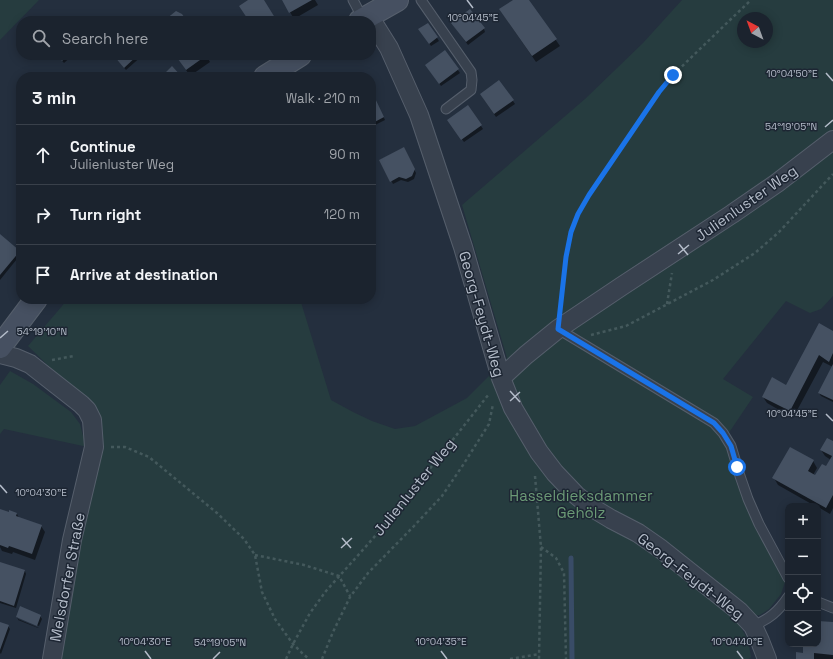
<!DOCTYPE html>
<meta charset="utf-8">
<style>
body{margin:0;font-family:"Space Grotesk",sans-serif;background:#242b36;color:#f1f3f6}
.controls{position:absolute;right:12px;bottom:12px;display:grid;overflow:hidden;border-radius:8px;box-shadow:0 2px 10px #0003}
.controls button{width:36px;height:36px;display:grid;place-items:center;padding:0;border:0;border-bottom:1px solid #39404a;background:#1b232e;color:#f1f3f6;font:20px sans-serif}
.compass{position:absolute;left:737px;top:12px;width:36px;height:36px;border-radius:50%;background:#1b232e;box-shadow:0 2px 10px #0003;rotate:319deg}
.stop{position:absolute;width:12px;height:12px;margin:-9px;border:3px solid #1a73e8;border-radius:50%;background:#fff}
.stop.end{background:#1a73e8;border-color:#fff;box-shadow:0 1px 4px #0008}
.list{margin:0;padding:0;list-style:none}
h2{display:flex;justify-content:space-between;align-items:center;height:52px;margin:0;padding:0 16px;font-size:17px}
h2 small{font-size:13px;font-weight:400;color:#a0a4aa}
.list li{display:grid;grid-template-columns:26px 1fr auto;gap:12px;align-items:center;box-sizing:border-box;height:60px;padding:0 16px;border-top:1px solid #39404a}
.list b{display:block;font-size:15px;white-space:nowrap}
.list p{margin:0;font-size:13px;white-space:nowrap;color:#a0a4aa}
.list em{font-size:13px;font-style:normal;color:#a0a4aa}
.icon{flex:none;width:22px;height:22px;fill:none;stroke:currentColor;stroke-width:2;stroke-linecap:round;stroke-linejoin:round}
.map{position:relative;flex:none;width:833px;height:659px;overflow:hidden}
.search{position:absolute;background:#1b232e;box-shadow:0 2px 10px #0003;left:16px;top:16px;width:360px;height:44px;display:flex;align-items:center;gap:10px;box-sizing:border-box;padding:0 14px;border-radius:16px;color:#a0a4aa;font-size:15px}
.panel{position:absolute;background:#1b232e;box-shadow:0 2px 10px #0003;left:16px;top:72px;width:360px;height:232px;border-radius:16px}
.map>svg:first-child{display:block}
</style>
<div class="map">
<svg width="833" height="659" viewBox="0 0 833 659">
<rect width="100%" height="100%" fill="#242f3e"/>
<path fill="#263c3f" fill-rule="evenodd" d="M0,0H39L0,40Z
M682,0H833V296L821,309L810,313L786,301L723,379L753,397L724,440L737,484L755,525L785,582L781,594L769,609L760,615L752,616L740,626L748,640L751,657L749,659H61L80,538L97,449L4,429L0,434V385L10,371L33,384L71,412L80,424L83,436L97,448L85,402L28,346L68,299H300L331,400L353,412L372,421L395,429L415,426L467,398L507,358L462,205L585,99L643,43ZM743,18H767V42H743Z"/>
<path fill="#0007" d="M283,0H315L318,5L294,19Z
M514,0H528L560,46L536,62L500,10Z
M454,26L484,29L485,32L468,45Z
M421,32L437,38L439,41L431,46Z
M445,52L460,73L441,86L428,68Z
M57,55H73L64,63Z
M113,55H143L126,70Z
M176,55H206L210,62L190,76Z
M229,55H239L232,59Z
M371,96L374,98L385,120L371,127Z
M483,98L513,101L515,104L496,117Z
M450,123L481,126L483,129L464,142Z
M403,148L416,173L414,179L408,182L401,180L393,184L380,160Z
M0,235L19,251L21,254L0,280Z
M833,332V402L821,396L819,393L833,367L823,362L793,418L767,403L763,397L786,386Z
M833,442V508L830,514L818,507V506H815L778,485L774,478L813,461L817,468L813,475L816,476L827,467L831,460L825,456L821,450Z
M0,511L17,514L19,518L41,526L45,532L35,560L13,552L12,554L2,551L0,547Z
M0,563L25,571L26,574L16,608L0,603Z
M20,608L40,616L42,619L39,626L18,617V619L17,617Z
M18,619L39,628H38L18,620Z
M818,622L833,623V659H797L804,654V644H818Z
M0,623L8,626L10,629L1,654L0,653Z"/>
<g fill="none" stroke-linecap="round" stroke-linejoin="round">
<path stroke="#394c67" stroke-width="5" d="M571,558L572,659"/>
</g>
<path fill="#455162" d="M248,0H264L277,21H249L239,6Z
M282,0H312L289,13Z
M513,0H529L557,39L532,56L499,9Z
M470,9L485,28L466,42L451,23Z
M176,11L182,14L187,21L189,19L191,21H167L166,19Z
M428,23L438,37L429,44L418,29Z
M445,50L459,69L439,84L425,65Z
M57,55H68L62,61Z
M113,55H138L124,68Z
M175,55H207L186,70Z
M172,66L182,77H169L165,73Z
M499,80L514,100L494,114L480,94Z
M373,94L384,117L371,124V95Z
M468,105L482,125L461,140L447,120Z
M404,147L415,169L412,176L406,179L399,177L390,182L379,160Z
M0,234L20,251L0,275Z
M819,323L833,331V353L829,362L819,355L790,411L762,397L772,377L786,385Z
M833,364V400L818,393Z
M827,438L833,441V495L826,508L772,478L790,447L814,460L808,471L815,475L822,464L826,466L832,456L820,450Z
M0,509L9,512V510L17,513L16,516L42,525L32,554L9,546L8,548L0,545Z
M0,562L25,570L14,606L0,601Z
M20,606L41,615L37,626L16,617Z
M818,621L833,622V655L814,653V659H796V652L803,653V644H818Z
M0,622L9,625L0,650Z"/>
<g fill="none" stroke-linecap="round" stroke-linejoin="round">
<g stroke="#565f6c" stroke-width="11">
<path id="lane" d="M353,0L363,19
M421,0L471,72L472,80L471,90L446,109
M558,329L714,423L723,433L731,446L740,476L748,499L759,524L788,578
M818,602L833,608
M753,626C769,619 778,612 788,597"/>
</g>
<g stroke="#565f6c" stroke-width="20">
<path id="street" d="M369,16L389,48L419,115L463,247L501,378L513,408L539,452L555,473L576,495L591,507L611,519L638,533L661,549L739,611L753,626L760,641L767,659
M0,354L16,358L30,364L81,404L87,410L92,420L94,447L72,540L52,659
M501,378L526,355L558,329L622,286L732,214L777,183L833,140"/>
</g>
<g stroke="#565f6c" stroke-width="24">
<path id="secondary" d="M360,21L397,0
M265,77L300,55
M0,347L36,299"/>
</g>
<path stroke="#44595c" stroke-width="2.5" stroke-dasharray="3 3" stroke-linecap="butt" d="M667,304L672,273
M561,307L566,257L571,232L578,214L589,195L659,92L673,75L731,19L751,0
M591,335L626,326L713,280L755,253L779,232L833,174
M52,360L74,356
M111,447H125L149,457L217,513L244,539L255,555L262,592L275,619L293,644L303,654L309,659
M535,476L541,547L539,659
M541,547L556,558L564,573L566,659
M255,555L304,565L339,576L350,596
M286,659L293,644L310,613L326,591L369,543L398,509L489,394
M322,659L333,632L350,597L368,573L414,526L442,496L463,465L489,424L493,404
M510,659L539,654"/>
<use href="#lane" stroke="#38414e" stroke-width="9"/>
<use href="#street" stroke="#38414e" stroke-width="18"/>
<use href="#secondary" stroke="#465061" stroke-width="22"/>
</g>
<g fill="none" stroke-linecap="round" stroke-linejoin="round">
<path stroke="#1a73e8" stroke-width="5" d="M673,75L659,92L589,195L578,214L571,232L566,257L558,329L714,423L723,433L731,446L737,467"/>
</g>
<path fill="none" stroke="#b4bcc9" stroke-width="1.5" d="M467,0L473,8M826,73L833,81M825,127L833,120M679,244L688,255M678,254L689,245M0,338L8,331M510,391L520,402M510,401L520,392M826,414L833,421M0,485L7,493M342,538L351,548M341,548L352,538M145,651L151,659M441,651L447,659M737,651L743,659M213,659L220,652"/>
<g text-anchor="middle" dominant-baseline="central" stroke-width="3" stroke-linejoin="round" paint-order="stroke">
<g font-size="15" fill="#b4bcc9" stroke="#1d2633">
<text transform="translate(746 203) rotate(-35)">Julienluster Weg</text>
<text transform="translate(482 314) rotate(74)">Georg-Feydt-Weg</text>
<text transform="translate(414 487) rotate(-51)">Julienluster Weg</text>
<text transform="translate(691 576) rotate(38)">Georg-Feydt-Weg</text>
<text transform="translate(67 577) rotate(-79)">Melsdorfer Straße</text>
</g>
<g font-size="15" fill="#6b9a76" stroke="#1d2633">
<text x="581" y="495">Hasseldieksdammer<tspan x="581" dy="17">Gehölz</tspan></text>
</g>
</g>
<g font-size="10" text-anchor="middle" fill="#b4bcc9" stroke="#1d2633" stroke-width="3" stroke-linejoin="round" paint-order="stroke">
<text x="473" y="21">10°04'45"E</text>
<text x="792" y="77">10°04'50"E</text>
<text x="791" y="130">54°19'05"N</text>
<text x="42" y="335">54°19'10"N</text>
<text x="792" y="417">10°04'45"E</text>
<text x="41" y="496">10°04'30"E</text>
<text x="145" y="645">10°04'30"E</text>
<text x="441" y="645">10°04'35"E</text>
<text x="737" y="645">10°04'40"E</text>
<text x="220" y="646">54°19'05"N</text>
</g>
</svg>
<div class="controls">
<button>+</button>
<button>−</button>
<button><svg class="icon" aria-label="locate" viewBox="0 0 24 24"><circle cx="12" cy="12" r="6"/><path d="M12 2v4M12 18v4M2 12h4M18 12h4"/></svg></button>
<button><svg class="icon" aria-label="layers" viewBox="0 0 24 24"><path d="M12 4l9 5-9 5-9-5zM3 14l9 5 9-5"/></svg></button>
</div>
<svg class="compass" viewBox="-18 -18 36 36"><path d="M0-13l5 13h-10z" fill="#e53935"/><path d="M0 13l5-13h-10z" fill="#a0a4aa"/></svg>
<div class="stop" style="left:737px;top:467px"></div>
<div class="stop end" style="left:673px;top:75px"></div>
<div class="search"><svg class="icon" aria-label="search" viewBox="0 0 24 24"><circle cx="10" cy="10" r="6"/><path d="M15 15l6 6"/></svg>Search here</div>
<section class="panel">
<h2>3 min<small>Walk · 210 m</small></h2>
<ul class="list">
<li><svg class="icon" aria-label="ahead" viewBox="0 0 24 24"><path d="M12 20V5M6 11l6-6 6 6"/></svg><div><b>Continue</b><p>Julienluster Weg</p></div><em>90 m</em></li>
<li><svg class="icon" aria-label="right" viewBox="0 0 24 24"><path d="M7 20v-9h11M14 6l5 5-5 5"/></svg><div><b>Turn right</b></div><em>120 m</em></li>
<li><svg class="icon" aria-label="arrive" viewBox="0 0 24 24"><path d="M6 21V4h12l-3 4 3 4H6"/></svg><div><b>Arrive at destination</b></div></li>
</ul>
</section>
</div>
